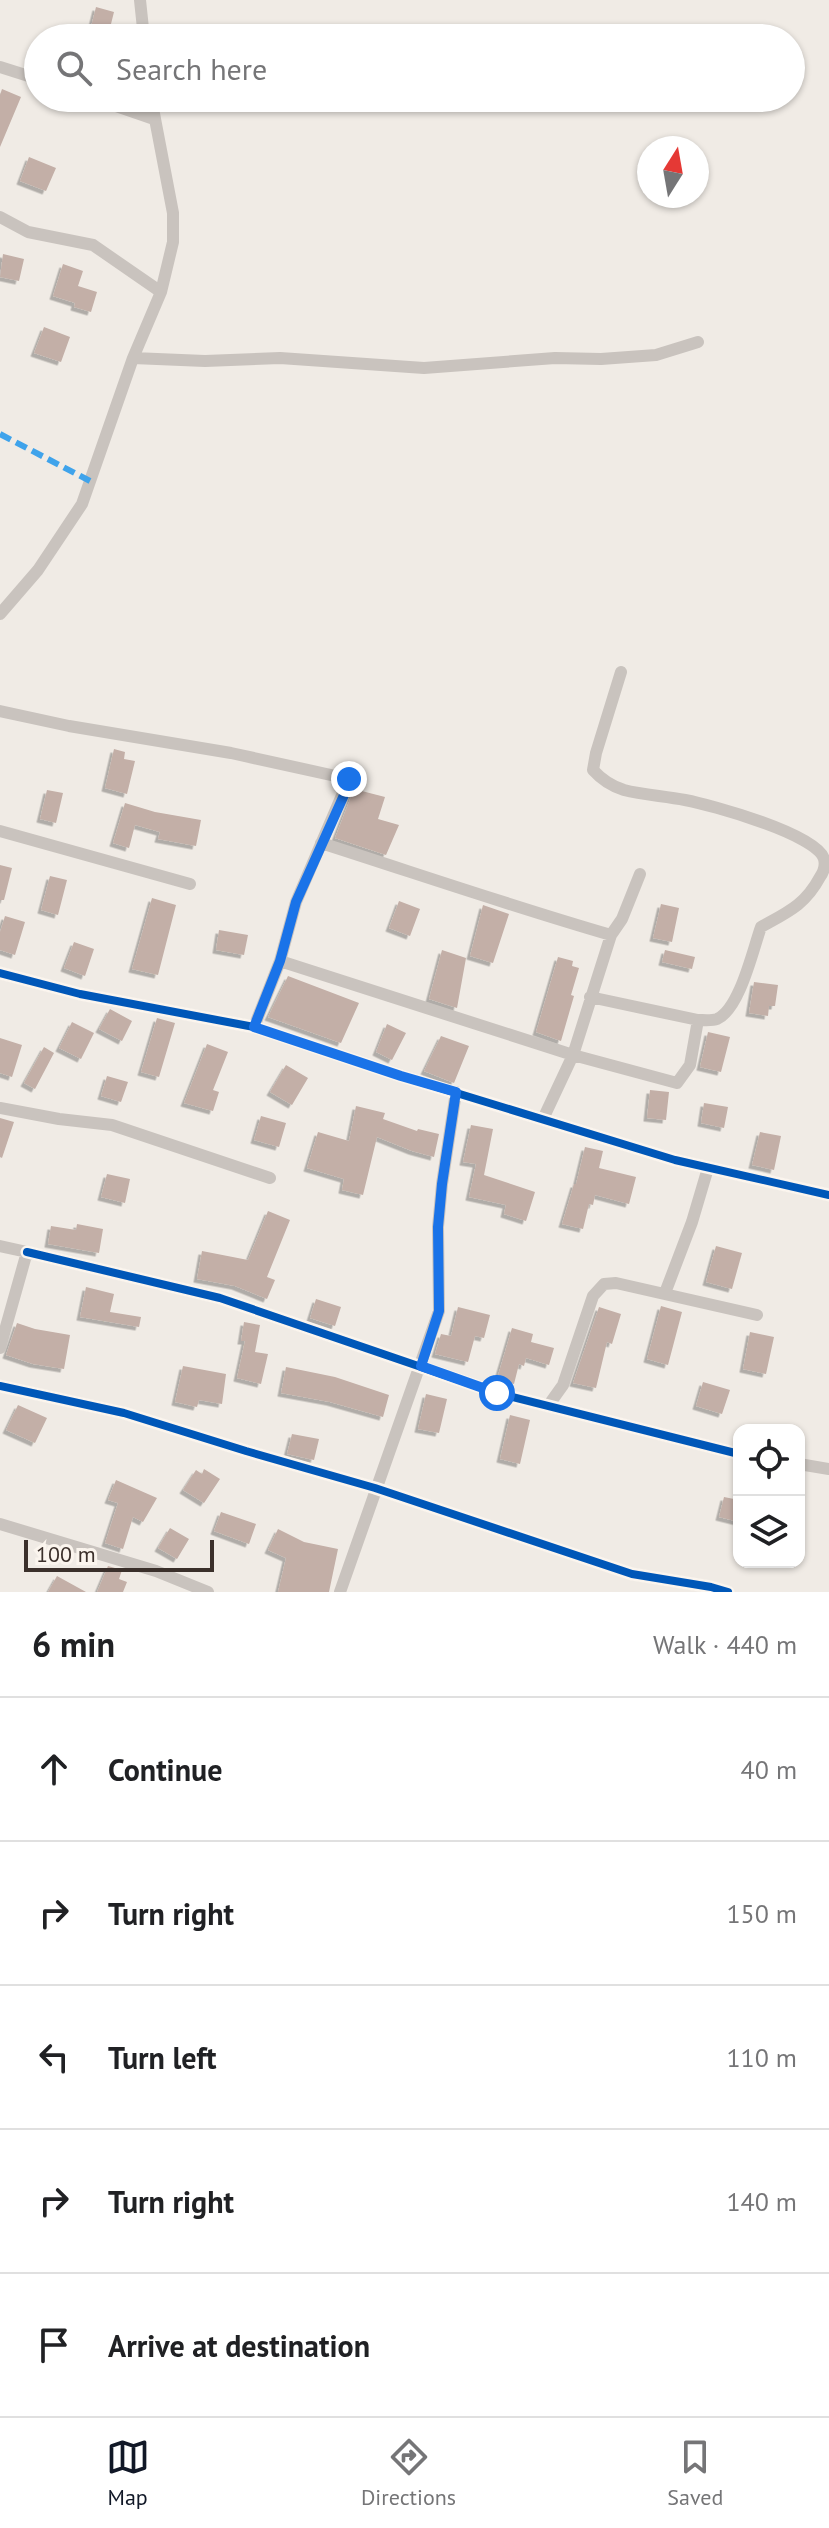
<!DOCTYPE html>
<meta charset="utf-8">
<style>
body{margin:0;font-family:"PT Sans",sans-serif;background:#f2f2f2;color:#202124}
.controls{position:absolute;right:24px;bottom:24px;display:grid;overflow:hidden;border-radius:16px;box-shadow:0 2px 6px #0004}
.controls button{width:72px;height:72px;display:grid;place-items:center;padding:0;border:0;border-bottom:2px solid #e0e0e0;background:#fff;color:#202124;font:40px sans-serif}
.compass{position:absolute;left:637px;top:136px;width:72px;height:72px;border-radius:50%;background:#fff;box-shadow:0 2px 6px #0004;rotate:11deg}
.scale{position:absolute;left:24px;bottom:20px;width:190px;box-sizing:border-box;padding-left:8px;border:4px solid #3b302b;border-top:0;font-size:22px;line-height:28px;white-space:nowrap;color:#3b302b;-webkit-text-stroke:6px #fbf5ee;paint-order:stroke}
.stop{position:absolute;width:24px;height:24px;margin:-18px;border:6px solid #1a73e8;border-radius:50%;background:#fff}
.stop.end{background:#1a73e8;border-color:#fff;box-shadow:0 2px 8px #0008}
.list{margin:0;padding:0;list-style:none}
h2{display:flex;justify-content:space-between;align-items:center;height:104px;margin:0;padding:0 32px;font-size:34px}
h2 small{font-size:26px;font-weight:400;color:#757577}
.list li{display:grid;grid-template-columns:52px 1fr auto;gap:24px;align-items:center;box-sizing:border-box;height:144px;padding:0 32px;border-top:2px solid #e0e0e0}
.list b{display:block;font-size:30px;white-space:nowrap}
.list em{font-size:26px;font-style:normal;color:#757577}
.icon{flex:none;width:44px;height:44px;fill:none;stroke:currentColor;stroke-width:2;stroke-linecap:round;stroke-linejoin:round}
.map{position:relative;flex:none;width:829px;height:1592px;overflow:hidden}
.search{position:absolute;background:#fff;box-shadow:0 2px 6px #0004;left:24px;right:24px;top:24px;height:88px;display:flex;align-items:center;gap:20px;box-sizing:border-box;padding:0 28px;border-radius:44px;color:#757577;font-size:30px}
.sheet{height:824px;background:#fff}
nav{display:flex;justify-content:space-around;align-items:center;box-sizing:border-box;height:112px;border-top:2px solid #e0e0e0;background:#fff;font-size:22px;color:#757577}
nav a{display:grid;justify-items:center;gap:4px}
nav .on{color:#111827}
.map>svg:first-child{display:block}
</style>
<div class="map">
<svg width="829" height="1592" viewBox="0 0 829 1592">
<defs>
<filter id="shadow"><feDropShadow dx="-3.5" dy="3.5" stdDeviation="0" flood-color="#0004"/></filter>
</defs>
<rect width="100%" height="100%" fill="#f0ebe5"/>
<path fill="#c3afa7" filter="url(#shadow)" d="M96,7L114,12L108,36L90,31Z
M2,89L21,97L0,147V95Z
M29,157L56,168L46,191L20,181Z
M3,254L24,259L19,281L0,277Z
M63,264L83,271L78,286L97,292L91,312L74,307L75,303L53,296Z
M44,327L70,337L61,362L34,353Z
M114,749L125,752L124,759L135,761L127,794L105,788Z
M354,789L385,797L378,819L399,825L386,855L335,838Z
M47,790L63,793L56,823L40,819Z
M125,803L155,812L201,820L196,846L158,839L160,832L135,825L129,848L113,843Z
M0,865L12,868L4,900H0Z
M50,876L67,880L58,915L41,910Z
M152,898L176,905L158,975L132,969Z
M399,901L420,909L410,936L389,928Z
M661,904L679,908L672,942L653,938Z
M483,905L509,914L493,963L470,956Z
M5,916L25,922L15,955L0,950V932Z
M219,930L248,935L244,955L216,950Z
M74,942L94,949L85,976L64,968Z
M442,950L466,958L457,1008L429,999Z
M665,950L695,957L692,969L662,962Z
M558,957L573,961L572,966L579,968L571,995L574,996L561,1041L536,1032Z
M288,976L359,1003L341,1043L268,1017Z
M754,982L778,985L775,1006H769L768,1016L749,1013Z
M110,1009L132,1021L122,1041L99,1029Z
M157,1018L175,1023L159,1077L141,1072Z
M72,1022L94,1033L81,1059L59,1048Z
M387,1024L406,1033L392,1060L376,1052Z
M708,1032L730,1037L721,1072L700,1067Z
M441,1036L469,1046L454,1083L424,1071Z
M0,1038L22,1045L12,1077L0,1073Z
M207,1044L228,1052L213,1090L219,1092L213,1111L184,1103Z
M44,1047L54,1053L35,1089L24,1083Z
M286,1065L308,1078L292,1105L270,1092Z
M107,1076L128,1082L121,1102L101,1096Z
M650,1090L669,1092L666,1120L647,1118Z
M704,1103L728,1107L724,1128L701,1123Z
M356,1106L385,1113L383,1119L417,1131L418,1129L439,1134L434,1157L412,1151L377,1137L363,1195L342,1190L344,1179L307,1168L318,1132L349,1141Z
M261,1116L286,1123L279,1147L254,1140Z
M0,1118L14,1122L2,1158L0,1157Z
M471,1125L493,1129L484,1175L535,1192L526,1221L504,1214L506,1205L469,1197L476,1164L463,1162Z
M760,1132L781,1136L774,1170L752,1165Z
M585,1147L603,1151L599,1168L636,1177L629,1204L595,1195L593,1205L589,1204L583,1229L562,1224L574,1184H576Z
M107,1174L130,1179L125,1203L101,1197Z
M268,1211L290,1220L267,1277L275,1280L267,1299L235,1286L197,1279L202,1251L248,1260Z
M77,1224L103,1229L99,1253L48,1244L51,1226L76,1230Z
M716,1246L742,1253L732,1289L706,1282Z
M86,1287L114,1294L110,1312L141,1317L139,1327L80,1317Z
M316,1299L341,1307L335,1326L310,1318Z
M661,1306L682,1312L668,1365L647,1359Z
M458,1307L490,1315L484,1338L475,1336L468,1362L435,1354L441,1334L451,1336Z
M599,1307L621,1314L612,1344L607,1342L596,1388L573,1383Z
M244,1322L260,1325L255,1352L268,1354L261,1384L237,1378L245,1341H241Z
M17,1323L35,1329L70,1335L64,1369L33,1364L6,1355Z
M512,1328L533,1334L531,1342L554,1348L549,1365L526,1358L524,1366L519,1364L514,1384L497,1379Z
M750,1332L774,1337L766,1374L743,1369Z
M183,1366L226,1374L222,1404L199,1400L197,1407L175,1402Z
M286,1367L335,1377L389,1395L383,1417L330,1402L281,1393Z
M703,1382L730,1390L722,1414L696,1406Z
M426,1394L447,1399L439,1433L418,1429Z
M18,1405L47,1418L35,1443L6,1430Z
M510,1415L530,1420L520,1464L500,1459Z
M292,1434L319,1439L314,1460L287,1454Z
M204,1469L220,1479L204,1503L183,1490L196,1470L202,1474Z
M116,1480L157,1498L143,1522L133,1517L123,1549L105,1543L118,1503L108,1500Z
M724,1497L739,1500V1522L719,1517Z
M221,1512L256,1524L249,1544L214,1531Z
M170,1528L189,1539L177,1559L158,1548Z
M278,1529L304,1542L338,1549L329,1592H278L286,1558L268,1550Z
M108,1566L122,1570L119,1579L127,1582L123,1592H97Z
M57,1576L86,1592H48Z"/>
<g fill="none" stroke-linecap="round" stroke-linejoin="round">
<path stroke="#c9c3be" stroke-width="12" d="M140,0L144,38
M0,67L38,79
M93,98L154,119
M0,217L28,232L93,245L161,292
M133,358L205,361L280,358L424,368L555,358L601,359L656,355L698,342
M0,614L38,570L82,504L133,358L161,292L173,242V213L151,98
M621,672L596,753L593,770C602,780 611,786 624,790C643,795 665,796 685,800C711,805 817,834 824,859C826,866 824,871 820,877C805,905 788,912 761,927C753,949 740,1009 717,1019C712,1021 703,1020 698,1020
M0,711L69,726L231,753L349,779L296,902L280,961L254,1027
M0,831L190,884
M321,843C418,874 514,907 611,935L573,1055L543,1119
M611,935L622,919L640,874
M280,961L573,1055L677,1083L690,1065L698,1020L590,997
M0,973L80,994L254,1027L401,1076L675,1160L829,1195
M0,1108L59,1119L112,1125L270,1178
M0,1246L27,1252L0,1348
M27,1252L220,1298L497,1393L739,1454
M665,1293L692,1222L708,1168
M0,1386L124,1413L246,1451L375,1488L632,1574L711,1587L728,1592
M548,1406L563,1385L593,1296L604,1284L616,1283L757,1315
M799,1464L829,1469
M0,1524L156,1571L208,1592
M340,1592L439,1311L438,1227L442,1184L456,1092"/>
<path stroke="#3fa3eb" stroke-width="6" stroke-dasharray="12 6" stroke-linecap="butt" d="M0,434L90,481"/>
<g stroke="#fbf5ee" stroke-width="13">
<path id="cycleway" d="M0,973L80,994L254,1027L401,1076L675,1160L829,1195
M27,1252L220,1298L497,1393L739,1454
M0,1386L124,1413L246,1451L375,1488L632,1574L711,1587L728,1592"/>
</g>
<use href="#cycleway" stroke="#0057b8" stroke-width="8"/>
</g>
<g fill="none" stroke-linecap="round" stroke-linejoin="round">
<path stroke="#1a73e8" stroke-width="10" d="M349,779V784L296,902L280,961L254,1027L401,1076L456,1092L442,1184L438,1227L439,1311L421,1366L497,1393"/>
</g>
</svg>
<div class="controls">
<button><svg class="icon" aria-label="locate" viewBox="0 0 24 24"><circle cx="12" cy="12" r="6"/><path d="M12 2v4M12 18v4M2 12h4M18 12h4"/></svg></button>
<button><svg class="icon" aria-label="layers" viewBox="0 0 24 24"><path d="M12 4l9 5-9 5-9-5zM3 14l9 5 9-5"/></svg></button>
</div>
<svg class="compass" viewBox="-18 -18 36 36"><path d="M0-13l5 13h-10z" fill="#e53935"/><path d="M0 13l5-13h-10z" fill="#757577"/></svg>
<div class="scale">100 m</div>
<div class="stop" style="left:497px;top:1393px"></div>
<div class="stop end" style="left:349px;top:779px"></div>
<div class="search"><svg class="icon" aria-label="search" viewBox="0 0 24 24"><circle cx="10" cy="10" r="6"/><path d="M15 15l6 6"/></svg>Search here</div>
</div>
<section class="sheet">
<h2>6 min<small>Walk · 440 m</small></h2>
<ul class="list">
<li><svg class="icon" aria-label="ahead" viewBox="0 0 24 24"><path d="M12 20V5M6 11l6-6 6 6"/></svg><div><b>Continue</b></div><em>40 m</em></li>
<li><svg class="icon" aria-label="right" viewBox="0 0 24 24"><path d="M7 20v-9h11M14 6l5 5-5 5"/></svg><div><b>Turn right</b></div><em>150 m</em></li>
<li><svg class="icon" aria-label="left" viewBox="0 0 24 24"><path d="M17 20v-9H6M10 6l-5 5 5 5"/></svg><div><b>Turn left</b></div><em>110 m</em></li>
<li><svg class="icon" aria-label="right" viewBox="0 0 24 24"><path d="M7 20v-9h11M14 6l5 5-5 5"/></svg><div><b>Turn right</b></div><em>140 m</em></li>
<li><svg class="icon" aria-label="arrive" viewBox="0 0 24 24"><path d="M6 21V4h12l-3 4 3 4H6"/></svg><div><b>Arrive at destination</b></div></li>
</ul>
</section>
<nav>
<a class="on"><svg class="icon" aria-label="map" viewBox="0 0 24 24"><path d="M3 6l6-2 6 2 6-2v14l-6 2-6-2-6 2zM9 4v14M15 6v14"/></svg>Map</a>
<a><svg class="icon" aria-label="directions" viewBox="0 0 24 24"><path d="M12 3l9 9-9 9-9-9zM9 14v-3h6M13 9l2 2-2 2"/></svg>Directions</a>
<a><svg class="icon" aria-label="saved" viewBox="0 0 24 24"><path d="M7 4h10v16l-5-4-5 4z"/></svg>Saved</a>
</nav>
